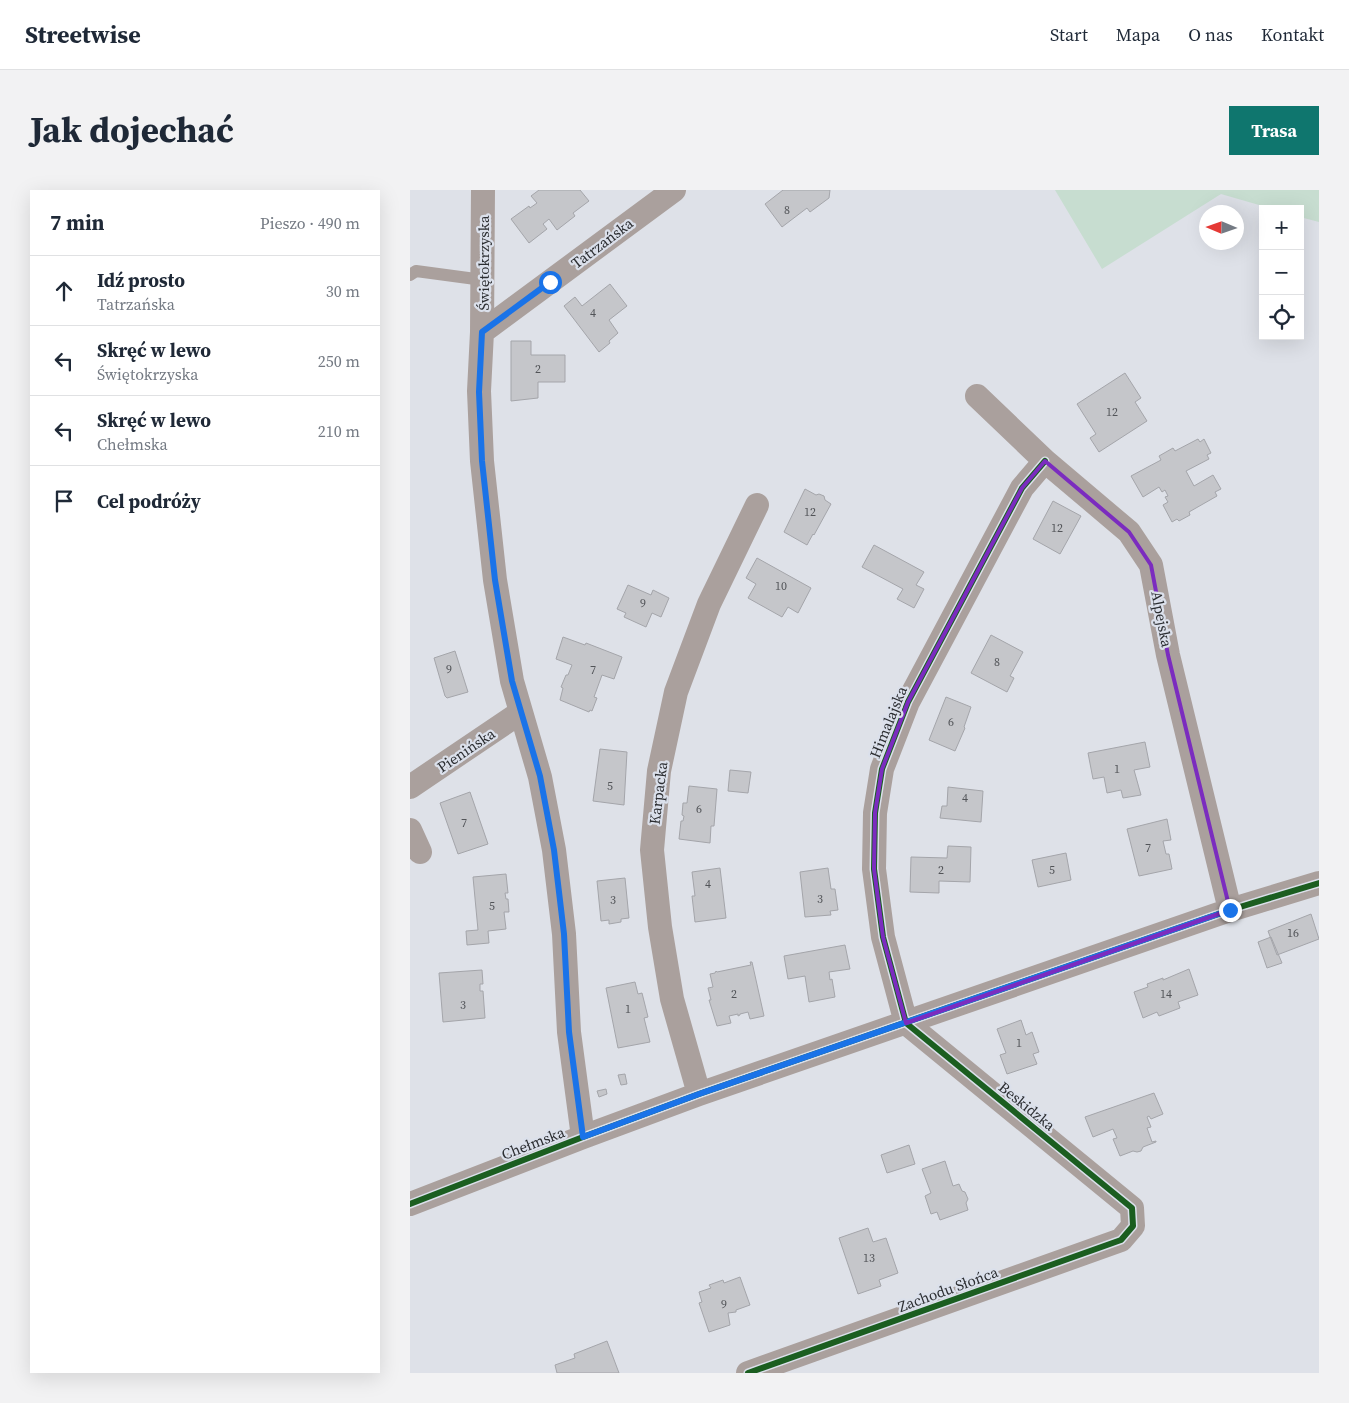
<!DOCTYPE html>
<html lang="pl">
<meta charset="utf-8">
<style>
body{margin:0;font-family:"Source Serif 4",serif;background:#f2f2f3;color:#1f2937}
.controls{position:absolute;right:15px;top:15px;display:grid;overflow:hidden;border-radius:0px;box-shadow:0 5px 20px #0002}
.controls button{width:45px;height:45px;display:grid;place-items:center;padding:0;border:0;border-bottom:1px solid #e0e1e3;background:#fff;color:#1f2937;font:25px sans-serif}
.compass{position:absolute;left:789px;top:15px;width:45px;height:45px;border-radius:50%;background:#fff;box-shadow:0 5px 20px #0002;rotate:272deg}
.stop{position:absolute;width:15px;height:15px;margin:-11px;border:4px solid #1a73e8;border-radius:50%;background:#fff}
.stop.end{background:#1a73e8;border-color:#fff;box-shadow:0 1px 5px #0008}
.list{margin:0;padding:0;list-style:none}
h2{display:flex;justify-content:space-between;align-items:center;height:65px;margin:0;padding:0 20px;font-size:21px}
h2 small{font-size:16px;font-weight:400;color:#747a83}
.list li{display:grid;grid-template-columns:32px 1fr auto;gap:15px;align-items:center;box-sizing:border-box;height:70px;padding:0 20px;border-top:1px solid #e0e1e3}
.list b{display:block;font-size:19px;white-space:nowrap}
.list p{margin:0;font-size:16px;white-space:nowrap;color:#747a83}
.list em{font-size:16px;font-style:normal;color:#747a83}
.icon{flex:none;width:28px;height:28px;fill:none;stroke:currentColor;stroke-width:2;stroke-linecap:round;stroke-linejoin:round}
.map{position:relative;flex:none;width:909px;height:1183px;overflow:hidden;border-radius:0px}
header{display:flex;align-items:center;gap:30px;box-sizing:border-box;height:70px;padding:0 25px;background:#fff;border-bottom:1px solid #e0e1e3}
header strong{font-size:24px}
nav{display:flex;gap:28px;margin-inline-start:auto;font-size:18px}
.intro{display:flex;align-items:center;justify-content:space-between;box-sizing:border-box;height:120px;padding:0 30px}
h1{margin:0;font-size:35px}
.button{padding:12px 22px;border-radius:0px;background:#0f766e;color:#fff;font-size:18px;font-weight:700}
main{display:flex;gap:30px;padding:0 30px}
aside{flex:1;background:#fff;border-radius:0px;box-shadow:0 5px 20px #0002}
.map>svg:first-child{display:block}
</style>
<header>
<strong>Streetwise</strong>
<nav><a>Start</a><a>Mapa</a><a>O nas</a><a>Kontakt</a></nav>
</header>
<div class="intro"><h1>Jak dojechać</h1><a class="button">Trasa</a></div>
<main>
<aside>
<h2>7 min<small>Pieszo · 490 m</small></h2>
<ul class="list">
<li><svg class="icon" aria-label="ahead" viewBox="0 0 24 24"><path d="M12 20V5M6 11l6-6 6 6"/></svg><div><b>Idź prosto</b><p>Tatrzańska</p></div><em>30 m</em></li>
<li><svg class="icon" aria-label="left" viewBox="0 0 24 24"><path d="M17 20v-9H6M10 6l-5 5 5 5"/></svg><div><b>Skręć w lewo</b><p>Świętokrzyska</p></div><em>250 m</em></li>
<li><svg class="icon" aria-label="left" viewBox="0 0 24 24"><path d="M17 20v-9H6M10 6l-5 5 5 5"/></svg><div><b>Skręć w lewo</b><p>Chełmska</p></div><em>210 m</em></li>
<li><svg class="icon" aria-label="arrive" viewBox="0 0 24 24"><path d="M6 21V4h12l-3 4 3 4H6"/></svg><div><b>Cel podróży</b></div></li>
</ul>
</aside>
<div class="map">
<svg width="909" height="1183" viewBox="0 0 909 1183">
<rect width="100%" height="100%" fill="#dee1e8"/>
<path fill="#c7ddd0" d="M645,0H909V32L890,27V19H863L811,4L692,79Z"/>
<path fill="#c5c6ca" stroke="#a4a5aa" d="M129,0H170L179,11L163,23L165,26L147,40L139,29L133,34L137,39L119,53L101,29L119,16L120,18L127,13L121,6Z
M373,0H420L419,8L400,22L397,18L372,37L355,14Z
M200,94L217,116L199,130L208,143L199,151L200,153L189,162L154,116L165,107L172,116Z
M101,151H121V165H155V192H128V208L101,211Z
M715,183L731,208L725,212L737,231L689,262L680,248L686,244L667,214Z
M788,249L790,252L794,249L801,263L797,265L799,269L776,281L784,296L803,285L811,299L805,302L807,306L779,322L780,325L769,331L767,329L762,332L753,315L758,312L755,307L758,306L755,300L752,302L749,297L733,307L721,286L751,270L749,266L763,258L765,261Z
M395,299L406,305L409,304L414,306L415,310L421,314L404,345L403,344L397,355L374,342Z
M643,311L671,326L650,364L623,349Z
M464,355L514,382L506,395L514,399L504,418L487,409L493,399L452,377Z
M347,368L401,398L388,423L378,417L372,427L338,408L346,394L336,388Z
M218,395L241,405L243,400L259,408L251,427L242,423L236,437L214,427L216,423L207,419Z
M581,445L613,462L600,486L604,488L597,502L561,483Z
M153,447L175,455L176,453L212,467L204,489L192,485L184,507L187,508L182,521L180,520L179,522L150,510L153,498L151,497L156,485H158L162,475L146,469Z
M45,461L58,502L37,508L35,506L24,468Z
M536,507L561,517L554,537L555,538L545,561L519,550Z
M735,552L740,577L724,580L731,605L713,608L711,600L697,603L694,587L683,589L678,563Z
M190,559L217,562L214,615L183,611Z
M320,580L341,582L338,603L318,601Z
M279,596L307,599L304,636H301L300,653L269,649L271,631H273L274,626L272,625L273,613H277Z
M538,597L573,601L571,632L530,628L532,616H537Z
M60,602L78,654L48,664L30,613Z
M757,629L761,650L753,651L756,664H759L762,679L729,686L717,639Z
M538,656L561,657L560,692L529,691V703L500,702L501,667L537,668Z
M656,663L661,690L628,697L622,670Z
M310,678L316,728L285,732L282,706H285L282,682Z
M418,678L421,699H425L428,720L420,721L421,725L395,727L390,682Z
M96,684L98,703H95L96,709H98L99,722H94L96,739L78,741L79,753L57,755L56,741L68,740L63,687Z
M215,688L219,728L211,729V732L199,734V730L191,731L187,691Z
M901,724L909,749L867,765L858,741Z
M861,747L872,773L857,778L848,752Z
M435,755L440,779L419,782L420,790L422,789L425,807L399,812L395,786L378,789L374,766Z
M340,772H342L354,826L340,829L338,822L330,824V825L328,826V824L319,826L321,833L307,836L299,810H301L298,798L303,797L300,784L305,783L306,781L307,782L341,775Z
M779,779L788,805L768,812L770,818L749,826L747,822L733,828L724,802L738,797L737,794L753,788V790Z
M72,780L73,794H70V801H73L75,828L33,832L29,783Z
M225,792L228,804L232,803L238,827L234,828L240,852L208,858L196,798Z
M611,830L616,845L622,842L629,862L623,864L627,874L597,884L590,865L596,863L587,839Z
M215,884L217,894L211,895L208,885Z
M196,899L197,904L189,907L187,901Z
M744,903L753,924L741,929L739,926L737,927L741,937L737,938L742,952L746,951V952L733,957L731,961L727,962L723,961L710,966L703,949L707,948L703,939L683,947L675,927Z
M499,955L505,974L477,983L471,965Z
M535,971L543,996L549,994L552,1001L555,1002L558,1009L556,1013L558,1020L530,1030L527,1022L521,1024L515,1006L521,1003L512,979Z
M458,1038L463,1052L476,1048L488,1083L469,1090L471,1096L448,1104L429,1048Z
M330,1087L340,1115L326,1120V1122L318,1123L320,1135L299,1142L289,1113L292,1112L289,1102L301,1098L299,1095L313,1090L314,1093Z
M197,1151L209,1183H147L145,1175L165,1168L164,1164Z"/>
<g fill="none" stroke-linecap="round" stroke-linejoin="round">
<path stroke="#aaa09d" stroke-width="12" d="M0,85L6,81L73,90"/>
<path stroke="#aaa09d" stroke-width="24" d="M73,0L72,142L69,201L72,271L85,390L102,491L130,587L144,660L154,744L159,842L173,947
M72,142L264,0
M567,206L635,271L719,342L741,375L758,465L820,720
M0,597L111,522
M0,640L10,662
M289,904L262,809L250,737L242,660L249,581L266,502L299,414L347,315
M0,1014L173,947L289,904L820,720L909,693
M338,1183L711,1050L723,1036L722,1018L496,833L473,747L464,679L465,623L472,579L498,512L612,298L635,271"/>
<g stroke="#dbe0eb" stroke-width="9">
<path id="cycleway" d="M0,1014L173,947L289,904L820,720L909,693
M338,1183L711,1050L723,1036L722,1018L496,833L473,747L464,679L465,623L472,579L498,512L612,298L635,271"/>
</g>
<use href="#cycleway" stroke="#1b5e20" stroke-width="6"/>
</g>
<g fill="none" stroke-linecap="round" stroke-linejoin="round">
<path stroke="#1a73e8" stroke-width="6" d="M140,92L72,142L69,202L72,271L85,390L102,491L130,586L144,660L154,744L159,842L173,947L289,904L820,720"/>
</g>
<path fill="none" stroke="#7b2cbf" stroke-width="4" stroke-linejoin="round" d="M635,271L719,342L741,375L758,465L820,720L496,833L473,747L464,679L465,623L472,579L498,512L612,298Z"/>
<g text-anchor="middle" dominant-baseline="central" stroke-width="4.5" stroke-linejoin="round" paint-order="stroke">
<g font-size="12" fill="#525458">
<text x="377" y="20">8</text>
<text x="183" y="123">4</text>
<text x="128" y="179">2</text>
<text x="702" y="222">12</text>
<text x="400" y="322">12</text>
<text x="647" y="338">12</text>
<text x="371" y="396">10</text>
<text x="233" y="413">9</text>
<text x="587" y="472">8</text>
<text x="39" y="479">9</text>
<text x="183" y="480">7</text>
<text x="541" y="532">6</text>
<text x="707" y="579">1</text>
<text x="200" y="596">5</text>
<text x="555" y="608">4</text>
<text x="289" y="619">6</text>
<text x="54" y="633">7</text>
<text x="738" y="658">7</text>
<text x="531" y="680">2</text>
<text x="642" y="680">5</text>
<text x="298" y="694">4</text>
<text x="410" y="709">3</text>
<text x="203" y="710">3</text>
<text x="82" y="716">5</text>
<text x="883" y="743">16</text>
<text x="324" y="804">2</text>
<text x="756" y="804">14</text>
<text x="53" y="815">3</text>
<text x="218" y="819">1</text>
<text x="609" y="853">1</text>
<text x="459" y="1068">13</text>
<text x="314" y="1114">9</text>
</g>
<g font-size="15" fill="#2c2e32" stroke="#dbe0eb">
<text transform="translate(192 53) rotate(-37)">Tatrzańska</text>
<text transform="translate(73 73) rotate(-90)">Świętokrzyska</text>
<text transform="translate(752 429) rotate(79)">Alpejska</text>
<text transform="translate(478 532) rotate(-68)">Himalajska</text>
<text transform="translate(56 560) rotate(-34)">Pienińska</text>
<text transform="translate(248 603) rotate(-83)">Karpacka</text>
<text transform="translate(617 916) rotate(39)">Beskidzka</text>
<text transform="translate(123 953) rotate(-21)">Chełmska</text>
<text transform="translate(538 1099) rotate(-20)">Zachodu Słońca</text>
</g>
</g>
</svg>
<div class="controls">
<button>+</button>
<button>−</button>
<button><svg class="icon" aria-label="locate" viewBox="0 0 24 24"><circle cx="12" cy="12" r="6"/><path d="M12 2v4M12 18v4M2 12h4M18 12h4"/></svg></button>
</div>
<svg class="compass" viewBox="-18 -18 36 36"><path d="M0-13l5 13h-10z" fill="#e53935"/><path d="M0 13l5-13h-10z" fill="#747a83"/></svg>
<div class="stop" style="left:140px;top:92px"></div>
<div class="stop end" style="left:820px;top:720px"></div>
</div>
</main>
